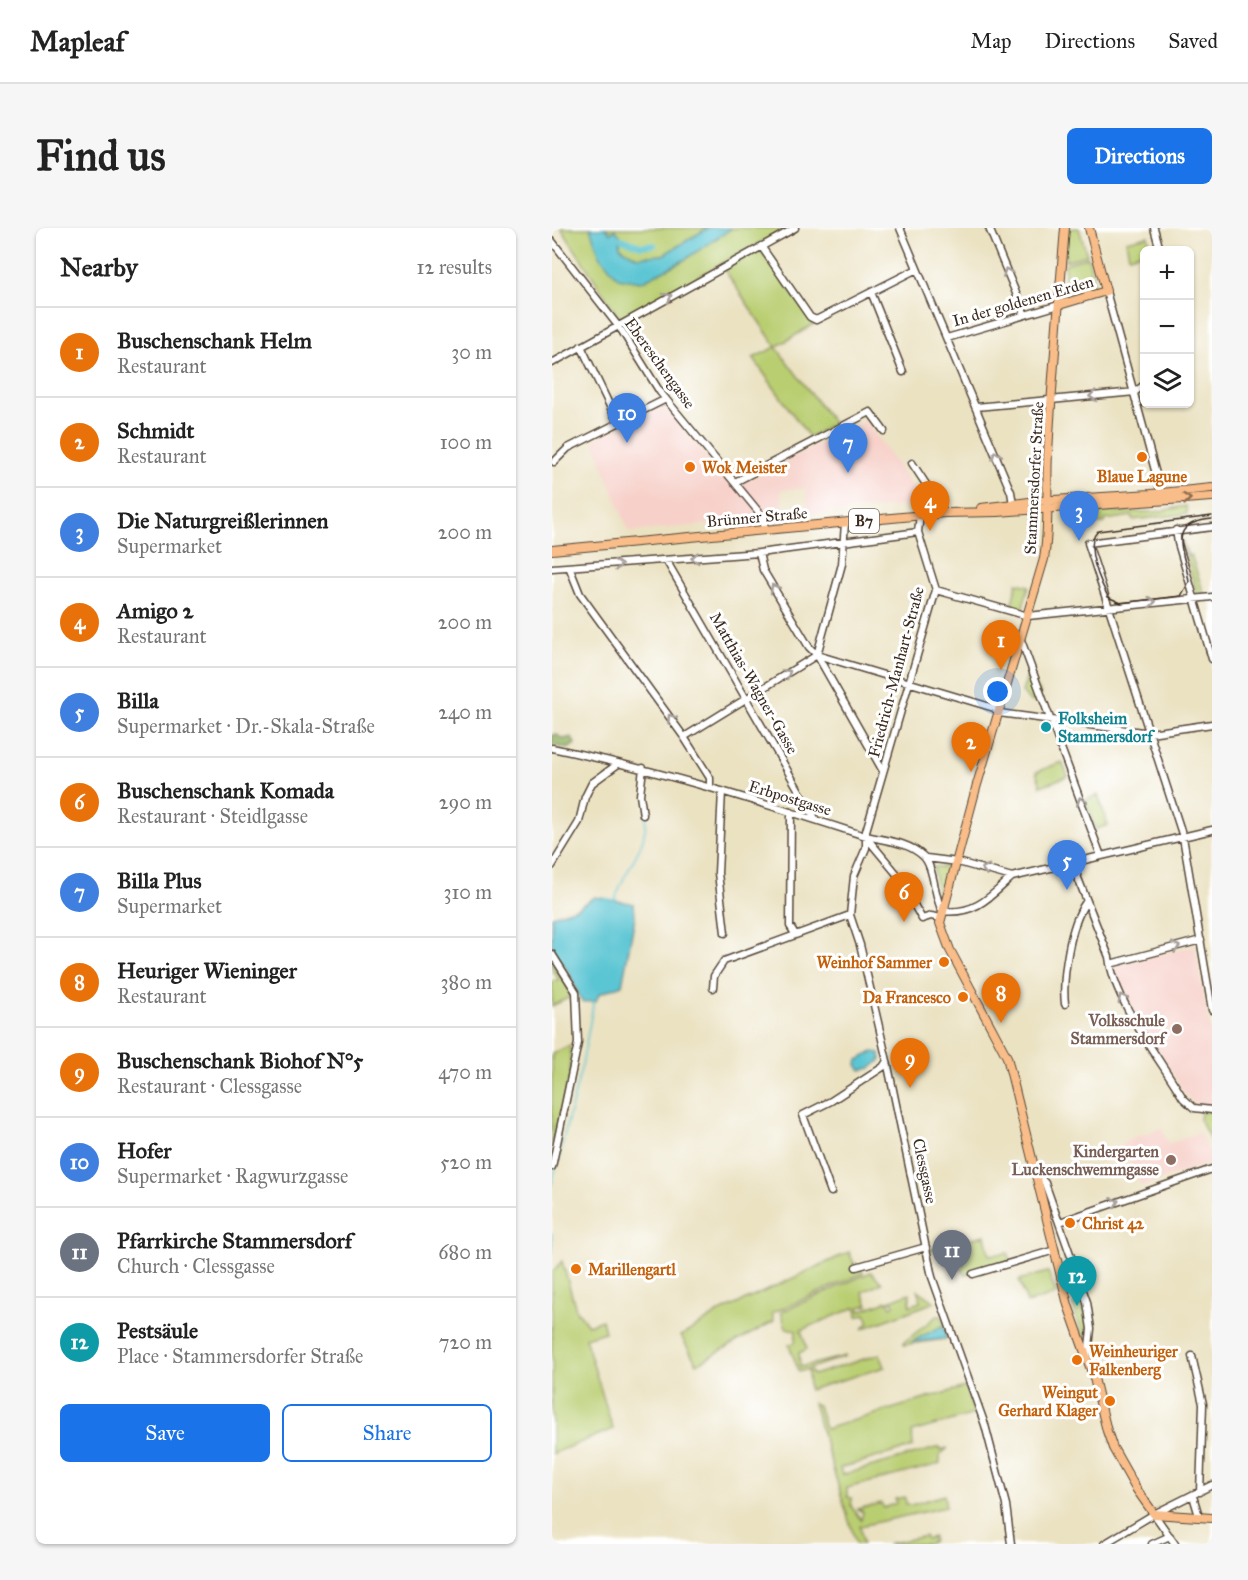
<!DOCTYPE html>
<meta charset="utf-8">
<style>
body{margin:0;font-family:"IM FELL Great Primer",serif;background:#f6f6f6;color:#222}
.controls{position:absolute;right:18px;top:18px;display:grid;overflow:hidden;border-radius:9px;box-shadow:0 2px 4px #0004}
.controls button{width:54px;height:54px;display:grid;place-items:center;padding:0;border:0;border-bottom:2px solid #e0e0e0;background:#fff;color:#222;font:30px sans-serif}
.you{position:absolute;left:446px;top:464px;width:21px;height:21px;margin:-15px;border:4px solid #fff;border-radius:50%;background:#1a73e8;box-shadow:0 0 0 9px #1a73e833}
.badge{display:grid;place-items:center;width:39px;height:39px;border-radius:50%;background:#1a73e8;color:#fff;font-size:20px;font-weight:700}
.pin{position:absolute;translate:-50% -50px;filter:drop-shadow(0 2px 3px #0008)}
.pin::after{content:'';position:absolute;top:32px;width:21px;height:18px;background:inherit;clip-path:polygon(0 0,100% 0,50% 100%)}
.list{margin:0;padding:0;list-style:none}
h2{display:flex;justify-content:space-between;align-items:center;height:78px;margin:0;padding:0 24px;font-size:26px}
h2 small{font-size:20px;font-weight:400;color:#767676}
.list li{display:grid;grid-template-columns:39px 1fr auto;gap:18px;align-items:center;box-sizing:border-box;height:90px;padding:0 24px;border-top:2px solid #e0e0e0}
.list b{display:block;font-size:22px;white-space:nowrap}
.list p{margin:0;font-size:20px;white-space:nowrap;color:#767676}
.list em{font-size:20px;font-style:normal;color:#767676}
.actions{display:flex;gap:12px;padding:18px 24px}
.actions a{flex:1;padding:14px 0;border:2px solid #1a73e8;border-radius:9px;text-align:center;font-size:21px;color:#1a73e8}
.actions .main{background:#1a73e8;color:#fff}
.icon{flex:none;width:33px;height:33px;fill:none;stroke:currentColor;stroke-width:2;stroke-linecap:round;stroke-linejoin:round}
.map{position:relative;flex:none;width:660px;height:1316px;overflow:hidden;border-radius:9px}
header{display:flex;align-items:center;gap:36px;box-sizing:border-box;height:84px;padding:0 30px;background:#fff;border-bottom:2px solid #e0e0e0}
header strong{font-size:28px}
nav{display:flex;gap:33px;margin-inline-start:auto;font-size:21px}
.intro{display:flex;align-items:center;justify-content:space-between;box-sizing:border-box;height:144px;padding:0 36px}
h1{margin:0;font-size:42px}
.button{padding:15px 27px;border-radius:9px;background:#1a73e8;color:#fff;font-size:21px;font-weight:700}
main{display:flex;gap:36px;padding:0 36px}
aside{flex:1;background:#fff;border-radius:9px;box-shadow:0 2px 4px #0004}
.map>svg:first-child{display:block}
</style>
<header>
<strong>Mapleaf</strong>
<nav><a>Map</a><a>Directions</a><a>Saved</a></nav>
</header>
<div class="intro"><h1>Find us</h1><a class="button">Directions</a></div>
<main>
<aside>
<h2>Nearby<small>12 results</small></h2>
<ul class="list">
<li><span class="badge" style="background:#e8710a">1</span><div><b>Buschenschank Helm</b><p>Restaurant</p></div><em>30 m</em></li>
<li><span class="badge" style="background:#e8710a">2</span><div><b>Schmidt</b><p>Restaurant</p></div><em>100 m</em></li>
<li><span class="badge" style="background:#3f7fe0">3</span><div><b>Die Naturgreißlerinnen</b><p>Supermarket</p></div><em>200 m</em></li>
<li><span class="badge" style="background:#e8710a">4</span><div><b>Amigo 2</b><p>Restaurant</p></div><em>200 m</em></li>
<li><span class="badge" style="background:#3f7fe0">5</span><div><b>Billa</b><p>Supermarket · Dr.-Skala-Straße</p></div><em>240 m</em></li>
<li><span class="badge" style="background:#e8710a">6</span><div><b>Buschenschank Komada</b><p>Restaurant · Steidlgasse</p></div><em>290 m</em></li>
<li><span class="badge" style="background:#3f7fe0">7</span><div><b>Billa Plus</b><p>Supermarket</p></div><em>310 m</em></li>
<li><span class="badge" style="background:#e8710a">8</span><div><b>Heuriger Wieninger</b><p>Restaurant</p></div><em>380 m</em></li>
<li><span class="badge" style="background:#e8710a">9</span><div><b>Buschenschank Biohof N°5</b><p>Restaurant · Clessgasse</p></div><em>470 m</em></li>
<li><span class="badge" style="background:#3f7fe0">10</span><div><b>Hofer</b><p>Supermarket · Ragwurzgasse</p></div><em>520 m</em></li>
<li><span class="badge" style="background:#6b7280">11</span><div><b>Pfarrkirche Stammersdorf</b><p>Church · Clessgasse</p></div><em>680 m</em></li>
<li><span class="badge" style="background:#0f9aa8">12</span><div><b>Pestsäule</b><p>Place · Stammersdorfer Straße</p></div><em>720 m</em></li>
</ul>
<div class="actions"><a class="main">Save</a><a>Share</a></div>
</aside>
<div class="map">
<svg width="660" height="1316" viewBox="0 0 660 1316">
<rect width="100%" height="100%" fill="#fff"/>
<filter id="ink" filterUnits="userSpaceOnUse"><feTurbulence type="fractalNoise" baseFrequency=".0167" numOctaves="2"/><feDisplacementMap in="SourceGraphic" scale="12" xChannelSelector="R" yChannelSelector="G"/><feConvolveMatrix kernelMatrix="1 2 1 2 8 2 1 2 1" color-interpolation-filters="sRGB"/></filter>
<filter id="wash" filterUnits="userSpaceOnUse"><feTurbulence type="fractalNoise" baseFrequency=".008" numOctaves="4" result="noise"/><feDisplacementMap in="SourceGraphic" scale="24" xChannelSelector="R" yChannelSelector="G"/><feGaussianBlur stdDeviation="1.35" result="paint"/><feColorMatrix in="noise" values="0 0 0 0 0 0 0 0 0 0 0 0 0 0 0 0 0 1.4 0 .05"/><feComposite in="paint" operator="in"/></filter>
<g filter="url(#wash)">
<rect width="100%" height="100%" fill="#ebe2c2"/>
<path fill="#f7d0c9" d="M112,177L173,252L195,253L313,192L372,276L256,286L254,260L229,262L232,289L77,304L41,212Z
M643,718L660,813V876L642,875L633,866L567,759L561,738Z
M610,900L616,916L647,905L660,929V935L589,958L569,914Z"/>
<path fill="#b9ce71" stroke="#7a7c48" stroke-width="1.5" d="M9,0H38L48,28L89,54L132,32L180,0H235L68,91Z
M54,0H156L111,27L85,29L68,19V7L63,2L58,5Z
M516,0H527L535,27L513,33Z
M596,8L599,22L577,28L574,13Z
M208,21L262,96L224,119L282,196L257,209L201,130L224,119L172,41Z
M536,29L543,60L512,69L513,36Z
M634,278L635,286L581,292L580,288L553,292V295L538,297L534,284H604Z
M630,312L636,328L639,327L652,366L645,367Z
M465,355L477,358L470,382L459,379Z
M475,449L481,451L489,466L483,474L477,473L470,464Z
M510,534L516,548L489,558L484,544Z
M546,567L556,597L544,601L533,572Z
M381,639H397L389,668H386Z
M0,734L15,757L18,769L0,778V754L7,751L0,742Z
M18,817V848L0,918V826Z
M649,884H660V915L648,892Z
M433,1007L437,1027L456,1025L458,1034L413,1047L409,1040L412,1036L408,1030L400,1032L378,1021Z
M297,1024L304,1040L309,1041L311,1045L220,1085L222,1093L145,1136L129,1108L168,1084Z
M10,1033L25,1085H27L36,1097L50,1092L53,1104L33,1110L61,1201L0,1226V1045Z
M319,1044L330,1055L311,1064L316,1077L307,1079L308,1083L335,1073L339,1079L342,1077L341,1074L336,1073L358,1065V1078L368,1074L366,1062L383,1074L310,1101L317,1094L313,1086L305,1089L304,1079L249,1102L255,1121L247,1125L248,1139L294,1128L247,1144L237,1117L243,1115L244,1102L234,1100L229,1084Z
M496,1044L504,1066L475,1075L467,1052Z
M530,1074L536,1104L532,1110L520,1077Z
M385,1088H389L396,1107L394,1111L352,1117V1114Z
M328,1126L333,1139L257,1162L256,1143H259L261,1147Z
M413,1159L422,1186L360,1204L361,1219L288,1240L290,1247L388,1219V1222L396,1220L388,1227V1236L295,1260V1269L300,1270L299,1278L309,1292L311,1284L305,1281L329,1275L332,1280L344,1275L343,1271L353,1269L354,1276L359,1277L392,1267L394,1279L308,1298L311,1316H304L261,1175L266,1177L273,1201Z
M373,1308L375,1311L381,1309V1313L376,1316H334Z"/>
<path fill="#92b163" stroke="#666e40" stroke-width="1.5" d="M4,506L11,511L20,509L23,516L16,521L0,517V508Z"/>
<path fill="#5ac5d3" stroke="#4a7878" stroke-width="1.5" d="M38,0H54L58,5L63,2L68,7V19L85,29L111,27L156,0H180L132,32L89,54L66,50L48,28Z
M43,669L78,675L82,676L83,689L70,757L47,766L44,773L30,774L16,743L0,722V688L25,680Z
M321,824L328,825L329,832L319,840L309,842L305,837L306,832Z
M390,1098L395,1107L392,1111L359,1114Z"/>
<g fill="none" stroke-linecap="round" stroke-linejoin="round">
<path stroke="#5ac5d3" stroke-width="1.5" d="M51,670L63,672C74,635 96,624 94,582
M0,956L30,837L42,773
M0,1005V1025"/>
<path stroke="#5ac5d3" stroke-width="6" d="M61,8L89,18L102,17"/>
</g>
</g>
<g filter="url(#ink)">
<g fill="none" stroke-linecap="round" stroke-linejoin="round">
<g stroke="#554637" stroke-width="9">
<path id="minor" d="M348,0L459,264L461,276
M437,0L473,87
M602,0L608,22
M0,13L70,103L108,164L206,283L212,291V302
M209,18L258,89L264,92L365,41
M554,63L610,268
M319,64L351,144
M395,110L507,77
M29,118L66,195
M0,135L243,0
M424,179L583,164L592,157
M2,234L16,220L114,171
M360,235L393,285
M183,254L318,184L332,203
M368,287L366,304L384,362L314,603V620L302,648L298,687L308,717L335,833L380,1049L433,1197L454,1277L459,1316
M660,299L536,315L631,609L660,782
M624,302L626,315L660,431
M207,325L211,342L257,419L265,427L331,543
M114,332L264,592
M0,340L207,325L366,304
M18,341L28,366L132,509L158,550V559
M384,362L476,388L660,369
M469,412L549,628
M265,427L442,480L447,485L598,505L660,496
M132,509L265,427L290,336L293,295
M0,520C105,542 206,573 307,606C329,613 354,612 371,628C382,638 382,668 390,683C423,687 438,669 460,649
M91,540L88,567L91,587
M170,563L166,645L173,705
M239,584L238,698L243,706
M314,609L344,645L370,691L379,688L389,690
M374,630L406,634L460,649L660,602
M520,635L557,729C562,773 608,831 631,870L642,880L660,882
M0,638L27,594L33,569L40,555L66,536
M0,726L24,764L26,815L0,939
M558,736L649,712
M161,760L162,748L172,733L298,687
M513,776C510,750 518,696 534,674
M485,946L493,955L535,1074L539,1101L536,1128
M279,964L251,887L279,873L331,839L335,833
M508,994L660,941
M304,1039L374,1019
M421,1046L503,1022
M640,1128L651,1176L648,1264
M641,1268L647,1288
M602,1286L623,1316
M552,1316L602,1286L660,1257
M600,1316L618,1308"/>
</g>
<g stroke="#554637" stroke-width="10">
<path id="major" d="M513,0C507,75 500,150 496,225C494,261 498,296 492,331L424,560L388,695L398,722L455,829L516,1077L542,1150L555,1203L561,1220L583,1259L602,1286L660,1290
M507,77L554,63L537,0
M429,280L485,273L599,266L660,260
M0,322L393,285L446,284L660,269"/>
</g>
<use href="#minor" stroke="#fff" stroke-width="6"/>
<use href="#major" stroke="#f8bd89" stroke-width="8"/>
<path stroke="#3b2a1e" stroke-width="1.5" d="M660,288L546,303C531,317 548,353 556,369L569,375L629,368L637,354C633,323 612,295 660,291"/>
</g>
<defs><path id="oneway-chevron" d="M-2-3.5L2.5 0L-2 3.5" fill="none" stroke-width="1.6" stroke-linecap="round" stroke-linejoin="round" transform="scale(1.5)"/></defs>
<g stroke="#a79f9a">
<use href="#oneway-chevron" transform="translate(455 44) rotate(-112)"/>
<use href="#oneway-chevron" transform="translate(116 69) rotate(-29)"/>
<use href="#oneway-chevron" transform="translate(541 168) rotate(174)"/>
<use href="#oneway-chevron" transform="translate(444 227) rotate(-113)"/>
<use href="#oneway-chevron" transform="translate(143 330) rotate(175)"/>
<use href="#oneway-chevron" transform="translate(66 337) rotate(-5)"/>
<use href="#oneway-chevron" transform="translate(222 360) rotate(-121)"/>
<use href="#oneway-chevron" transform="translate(600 374) rotate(-5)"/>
<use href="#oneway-chevron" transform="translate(235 445) rotate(-32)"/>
<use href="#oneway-chevron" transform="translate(119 490) rotate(-124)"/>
<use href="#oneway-chevron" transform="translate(529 573) rotate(-110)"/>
<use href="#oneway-chevron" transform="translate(433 641) rotate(-166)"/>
<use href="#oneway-chevron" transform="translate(624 719) rotate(-15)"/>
<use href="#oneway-chevron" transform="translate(570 770) rotate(-119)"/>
<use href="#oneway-chevron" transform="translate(563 974) rotate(-22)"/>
</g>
<use stroke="#906c4e" href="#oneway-chevron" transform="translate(635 271) rotate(-5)"/>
</g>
<g fill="#e8710a" stroke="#fff" stroke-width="2">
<circle cx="590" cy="229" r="6"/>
<circle cx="138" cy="239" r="6"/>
<circle cx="392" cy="734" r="6"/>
<circle cx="411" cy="769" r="6"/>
<circle cx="518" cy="995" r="6"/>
<circle cx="24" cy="1041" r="6"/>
<circle cx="525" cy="1132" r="6"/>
<circle cx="558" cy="1173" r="6"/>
</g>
<circle fill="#0f9aa8" stroke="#fff" stroke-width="2" cx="494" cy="499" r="6"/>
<g fill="#8d6e63" stroke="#fff" stroke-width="2">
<circle cx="625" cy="801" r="6"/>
<circle cx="619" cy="932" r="6"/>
</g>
<g text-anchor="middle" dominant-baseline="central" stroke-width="6" stroke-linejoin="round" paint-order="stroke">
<rect fill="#fff" stroke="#766a62" stroke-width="1.5" x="297" y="281" width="30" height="24" rx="4.5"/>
<g font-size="15" font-weight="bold" fill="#3b2a1e">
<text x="312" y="293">B7</text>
</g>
<g font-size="16" fill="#3b2a1e" stroke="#fff">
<text transform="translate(471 73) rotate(-16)">In der goldenen Erden</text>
<text transform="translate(108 135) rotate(54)">Ebereschengasse</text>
<text transform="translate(482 250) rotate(-87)">Stammersdorfer Straße</text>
<text transform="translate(205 289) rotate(-5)">Brünner Straße</text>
<text transform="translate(344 444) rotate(-75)">Friedrich-Manhart-Straße</text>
<text transform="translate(202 455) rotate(60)">Matthias-Wagner-Gasse</text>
<text transform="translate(238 570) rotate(17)">Erbpostgasse</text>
<text transform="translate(373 943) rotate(78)">Clessgasse</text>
</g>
<g font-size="16" font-weight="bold" fill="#c56008" stroke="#fff" text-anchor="start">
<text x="150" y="239">Wok Meister</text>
<text x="590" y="248" text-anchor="middle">Blaue Lagune</text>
<text x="380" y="734" text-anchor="end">Weinhof Sammer</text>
<text x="399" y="769" text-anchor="end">Da Francesco</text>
<text x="530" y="995">Christ 42</text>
<text x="36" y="1041">Marillengartl</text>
<text x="537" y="1123">Weinheuriger<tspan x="537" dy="18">Falkenberg</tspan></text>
<text x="546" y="1164" text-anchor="end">Weingut<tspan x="546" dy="18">Gerhard Klager</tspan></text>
</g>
<g font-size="16" font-weight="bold" fill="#0d838f" stroke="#fff" text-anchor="start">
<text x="506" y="490">Folksheim<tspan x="506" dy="18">Stammersdorf</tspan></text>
</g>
<g font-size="16" font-weight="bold" fill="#785e54" stroke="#fff" text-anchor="end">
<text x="613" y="792">Volksschule<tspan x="613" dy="18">Stammersdorf</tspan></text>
<text x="607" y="923">Kindergarten<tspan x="607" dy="18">Luckenschwemmgasse</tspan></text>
</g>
</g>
</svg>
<div class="controls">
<button>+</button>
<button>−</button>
<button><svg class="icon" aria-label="layers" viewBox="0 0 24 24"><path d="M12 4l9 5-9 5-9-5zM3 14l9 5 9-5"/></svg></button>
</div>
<div class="you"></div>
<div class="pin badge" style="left:449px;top:442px;background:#e8710a">1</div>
<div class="pin badge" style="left:419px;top:544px;background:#e8710a">2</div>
<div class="pin badge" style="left:527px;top:313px;background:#3f7fe0">3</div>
<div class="pin badge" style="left:378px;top:303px;background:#e8710a">4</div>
<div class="pin badge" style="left:515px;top:662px;background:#3f7fe0">5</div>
<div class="pin badge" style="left:352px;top:694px;background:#e8710a">6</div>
<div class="pin badge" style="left:296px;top:245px;background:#3f7fe0">7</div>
<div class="pin badge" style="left:449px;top:795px;background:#e8710a">8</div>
<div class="pin badge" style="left:358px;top:860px;background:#e8710a">9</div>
<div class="pin badge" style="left:75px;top:215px;background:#3f7fe0">10</div>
<div class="pin badge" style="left:400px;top:1052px;background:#6b7280">11</div>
<div class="pin badge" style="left:525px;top:1078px;background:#0f9aa8">12</div>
</div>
</main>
